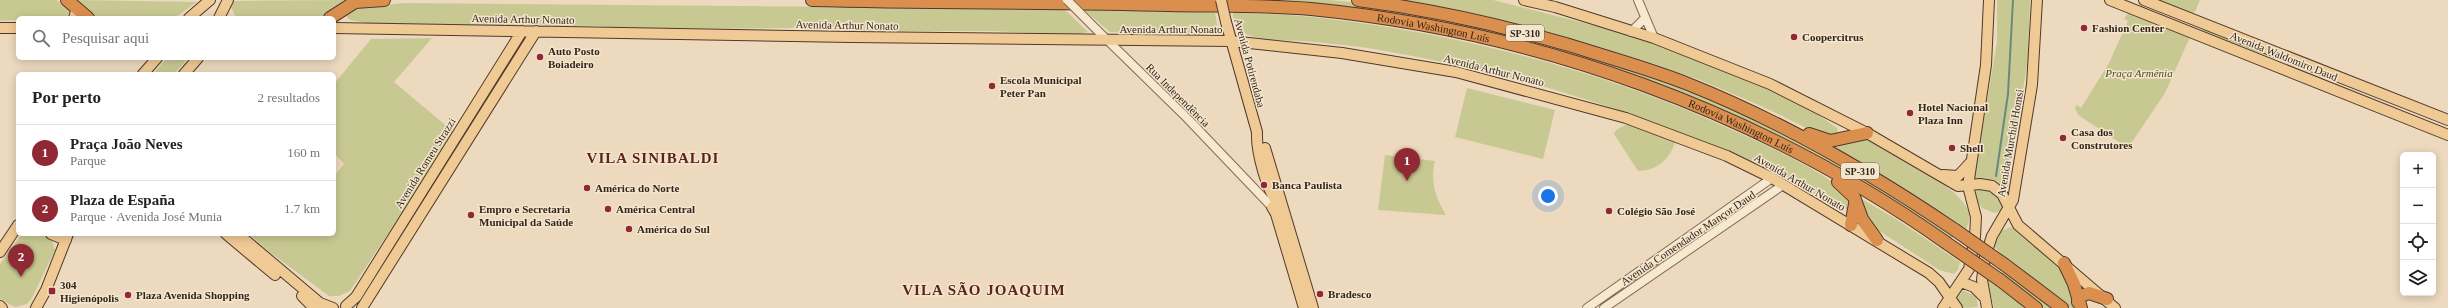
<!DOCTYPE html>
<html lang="pt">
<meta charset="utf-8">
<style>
body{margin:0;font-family:"Times New Roman",serif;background:#f6f6f6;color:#222}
.controls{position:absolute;right:12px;bottom:12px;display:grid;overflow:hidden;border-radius:6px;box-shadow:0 2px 10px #0003}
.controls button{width:36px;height:36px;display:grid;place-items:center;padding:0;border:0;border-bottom:1px solid #e0e0e0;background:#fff;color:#222;font:20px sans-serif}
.you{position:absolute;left:1548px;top:196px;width:14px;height:14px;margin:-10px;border:3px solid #fff;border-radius:50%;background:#1a73e8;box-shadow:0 0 0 6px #1a73e833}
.badge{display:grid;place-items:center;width:26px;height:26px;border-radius:50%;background:#902934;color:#fff;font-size:13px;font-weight:700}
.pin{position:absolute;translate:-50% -33px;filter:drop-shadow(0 1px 2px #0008)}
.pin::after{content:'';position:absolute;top:21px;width:14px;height:12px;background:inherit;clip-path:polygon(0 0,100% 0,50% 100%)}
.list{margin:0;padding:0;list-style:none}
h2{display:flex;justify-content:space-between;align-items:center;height:52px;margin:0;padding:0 16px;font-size:17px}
h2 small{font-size:13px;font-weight:400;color:#767676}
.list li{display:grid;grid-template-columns:26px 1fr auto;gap:12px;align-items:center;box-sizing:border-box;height:56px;padding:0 16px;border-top:1px solid #e0e0e0}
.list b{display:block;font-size:15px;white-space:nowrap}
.list p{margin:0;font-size:13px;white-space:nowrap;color:#767676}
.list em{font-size:13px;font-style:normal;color:#767676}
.icon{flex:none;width:22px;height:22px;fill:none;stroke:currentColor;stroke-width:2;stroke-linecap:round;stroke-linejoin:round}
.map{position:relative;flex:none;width:2448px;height:308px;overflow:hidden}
.search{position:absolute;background:#fff;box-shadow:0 2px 10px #0003;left:16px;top:16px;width:320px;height:44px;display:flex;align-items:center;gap:10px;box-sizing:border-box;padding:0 14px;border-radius:6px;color:#767676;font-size:15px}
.panel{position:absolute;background:#fff;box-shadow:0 2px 10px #0003;left:16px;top:72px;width:320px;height:164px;border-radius:6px}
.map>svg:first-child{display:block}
</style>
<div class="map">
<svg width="2448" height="308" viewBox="0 0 2448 308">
<rect width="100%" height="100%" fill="#ecd9be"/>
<path fill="#c8c992" d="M0,0H56L71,8L67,17L18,18V20L0,21Z
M73,0L197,2L174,18H99L93,17Z
M346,0L326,18H236L231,7L233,1Z
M1110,0H1329L1362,3L1483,26L1670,80L1811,146L1955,234L1950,240L1694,99L1390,16Z
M1396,0H1493L1639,37L1735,73L1804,105L1837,128L1838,134L1835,139C1813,133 1795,122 1774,112C1743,98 1712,84 1680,73C1588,40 1491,20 1396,0Z
M1997,0H2030L2028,58L2008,187L2006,189L1998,183L1974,178L1997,42Z
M2153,0H2200L2195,12L2188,14Z
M405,3L1064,9L1088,32L1073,35L992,31H849L789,28L629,29L599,26L370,24L350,20L345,15L351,8Z
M1084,10L1215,13L1218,30L1215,34L1208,36L1110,32Z
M2129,12L2190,37L2165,93L2128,148L2078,115L2075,108L2077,105L2081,108L2109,63L2128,21L2124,19Z
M1233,13C1302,13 1371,23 1438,36C1540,57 1638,86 1732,130C1768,146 1804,162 1837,185L1844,192L1851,207L1847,209L1838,208C1804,187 1767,170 1730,154C1620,105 1504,71 1385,51C1357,46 1329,43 1301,41C1284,40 1262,41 1246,34C1238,30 1232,22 1233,13Z
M2202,27L2271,55L2266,56L2203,31Z
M432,38L394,82L455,133L350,291L339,296H329L272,254L249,234H334V176L344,164L334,153V84L371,39Z
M167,58H188L174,74H153Z
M1467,88L1555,110L1543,159L1455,137Z
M1629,123L1673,138L1675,142C1670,159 1657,171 1638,171L1614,134L1616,130Z
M1862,140H1867C1890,153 1965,188 1969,214C1970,219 1968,225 1966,230L1834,150L1832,147Z
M1385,155L1435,161C1430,181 1435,197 1446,215L1378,210Z
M1982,188L1998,196L2003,206L2002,210L1995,213L1982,208L1974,196L1977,190Z
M1855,195L1896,219L1960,262L1958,270L1954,274L1939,270L1872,226Z
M1750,199L1755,201L1690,244V240Z
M2011,227L2056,262L2065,273L2075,308H2071L2002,255L1994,246L2001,231Z
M22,234H40L51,239L55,250L32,298L27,304L15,307L0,299V264Z
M1681,248L1683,251L1620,295L1617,293L1616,290Z
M2005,269L2056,308H2044L2001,275Z
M1986,278L2029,308H1994Z
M1962,290L1976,296L1978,307L1963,308L1956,298Z"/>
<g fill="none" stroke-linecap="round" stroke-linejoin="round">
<path stroke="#698a7f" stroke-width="2" d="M1996,176L2008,94L2013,0"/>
<g stroke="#836a57" stroke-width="10">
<path id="minor" d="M1638,0L1654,38
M1096,29L1187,118L1272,207
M1631,32L1645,18
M1587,308L1772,178
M1604,308L1783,185"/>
</g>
<g stroke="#51392c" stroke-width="12">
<path id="major" d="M1524,0L1555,7L1654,38L1770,84L1867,133L1958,186L1980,184L1992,186L2002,194L2018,225L2115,308
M2110,0L2448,135
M2144,0L2448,120
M74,18L77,8
M189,18L210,0
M219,18L228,0
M1226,22L1257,132C1256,151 1267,196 1282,207
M0,28H18
M334,28L851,37L1231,41L1342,53L1456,72L1626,118L1727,156L1772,178L1929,273L1939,282L1957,308
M143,74L157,58
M184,74L198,58
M1265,148L1313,308
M1943,175L1958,176L1970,163
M1272,207L1276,214L1304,308
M51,234L66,240
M226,234L275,275
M238,234L320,303L333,308
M0,252L18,225
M1961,282L1974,287L1985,298
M302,296L314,308
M0,306L2,308
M346,306L356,297L522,31
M36,308L46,290L68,234
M362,308L536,31
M1943,308L1969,269L1975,237L1976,217L1968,186L1986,65L1989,0
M1987,308L1982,280L1985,257L1992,236L2013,200L2032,85L2037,0"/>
</g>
<g stroke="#51392c" stroke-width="14">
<g id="highway">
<path d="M67,0L88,18"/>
<path id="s1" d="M812,0C931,3 1050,2 1169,5C1216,6 1264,5 1311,9C1537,31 1759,111 1945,242"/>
<path d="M1358,0C1444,11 1528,31 1611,58C1637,66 1663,74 1688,84C1781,121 1871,173 1955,230"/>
<path d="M330,18L355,2L384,0"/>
<path d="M1809,134L1830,141L1867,133"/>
<path d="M1838,182L1854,197L1862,219L1877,240"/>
<path d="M1851,225L1855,204"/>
<path d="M2064,263L2074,284L2081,308"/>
<path d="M2005,265L2062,308"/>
<path d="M2000,280L2036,308"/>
<path d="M2078,302L2081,296L2089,293L2107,299"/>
</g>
</g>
<use href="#minor" stroke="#f7e8d0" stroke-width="8"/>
<use href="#major" stroke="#efca95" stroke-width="10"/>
<use href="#highway" stroke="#db8f4f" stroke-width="12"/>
<g stroke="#836a57" stroke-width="10" stroke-linecap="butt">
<path id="minor-bridge" d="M1067,0L1096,29"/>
</g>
<g stroke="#51392c" stroke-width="12" stroke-linecap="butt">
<path id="major-bridge" d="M1221,0L1226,22"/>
</g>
<g stroke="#51392c" stroke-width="14" stroke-linecap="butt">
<path id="highway-bridge" d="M1955,230L2005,265
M1945,242L2000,280"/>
</g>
<use href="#minor-bridge" stroke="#f7e8d0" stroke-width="8"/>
<use href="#major-bridge" stroke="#efca95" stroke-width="10"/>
<use href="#highway-bridge" stroke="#db8f4f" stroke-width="12"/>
</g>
<g fill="#902934" stroke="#f4e5cd" stroke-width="1.5">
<circle cx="2084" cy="28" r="4"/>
<circle cx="1794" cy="37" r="4"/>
<circle cx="540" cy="57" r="4"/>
<circle cx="992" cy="86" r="4"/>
<circle cx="1910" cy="113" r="4"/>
<circle cx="2063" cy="138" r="4"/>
<circle cx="1952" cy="148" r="4"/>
<circle cx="1264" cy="185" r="4"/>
<circle cx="587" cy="188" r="4"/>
<circle cx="608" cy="209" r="4"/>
<circle cx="1609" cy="211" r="4"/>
<circle cx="471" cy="215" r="4"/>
<circle cx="629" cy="229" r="4"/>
<rect x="48" y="287" width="8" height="8" rx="2"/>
<circle cx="1320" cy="294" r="4"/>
<circle cx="128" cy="295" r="4"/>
</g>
<g text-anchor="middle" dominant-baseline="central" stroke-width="3" stroke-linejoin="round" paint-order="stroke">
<g fill="#f4e5cd" stroke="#6d5f51" stroke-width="1">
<rect x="1506" y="25" width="38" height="16" rx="3"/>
<rect x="1841" y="163" width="38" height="16" rx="3"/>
</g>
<g font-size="10" font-weight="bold" fill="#33251c">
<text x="1525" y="33">SP-310</text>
<text x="1860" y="171">SP-310</text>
</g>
<g font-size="11" fill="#33251c" stroke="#f4e5cd">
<text transform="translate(523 19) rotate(1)">Avenida Arthur Nonato</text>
<text transform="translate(847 25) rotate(1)">Avenida Arthur Nonato</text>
<text stroke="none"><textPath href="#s1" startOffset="623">Rodovia Washington Luís</textPath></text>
<text x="1171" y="29">Avenida Arthur Nonato</text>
<text transform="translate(2284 56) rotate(22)">Avenida Waldomiro Daud</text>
<text transform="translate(1250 63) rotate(75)">Avenida Potirendaba</text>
<text transform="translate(1494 70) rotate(14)">Avenida Arthur Nonato</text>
<text transform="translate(1178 95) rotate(45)">Rua Independência</text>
<text stroke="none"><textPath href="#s1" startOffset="947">Rodovia Washington Luís</textPath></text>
<text transform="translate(2010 143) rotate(-80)">Avenida Murchid Homsi</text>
<text transform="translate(425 163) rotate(-58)">Avenida Romeu Strazzi</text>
<text transform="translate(1800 182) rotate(30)">Avenida Arthur Nonato</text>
<text transform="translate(1688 238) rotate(-34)">Avenida Comendador Mançor Daud</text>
</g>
<g font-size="11" font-weight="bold" fill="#33251c" stroke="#f4e5cd" text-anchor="start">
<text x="2092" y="28">Fashion Center</text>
<text x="1802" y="37">Coopercitrus</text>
<text x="548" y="51">Auto Posto<tspan x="548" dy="13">Boiadeiro</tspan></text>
<text x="1000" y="80">Escola Municipal<tspan x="1000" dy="13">Peter Pan</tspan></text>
<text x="1918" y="107">Hotel Nacional<tspan x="1918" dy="13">Plaza Inn</tspan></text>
<text x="2071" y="132">Casa dos<tspan x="2071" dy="13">Construtores</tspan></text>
<text x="1960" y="148">Shell</text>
<text x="1272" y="185">Banca Paulista</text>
<text x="595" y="188">América do Norte</text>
<text x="479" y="209">Empro e Secretaria<tspan x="479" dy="13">Municipal da Saúde</tspan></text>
<text x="616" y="209">América Central</text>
<text x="1617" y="211">Colégio São José</text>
<text x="637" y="229">América do Sul</text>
<text x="60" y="285">304<tspan x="60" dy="13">Higienópolis</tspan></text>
<text x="1328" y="294">Bradesco</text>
<text x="136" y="295">Plaza Avenida Shopping</text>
</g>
<g font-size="11" font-style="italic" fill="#484f23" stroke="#f4e5cd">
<text x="2139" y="73">Praça Armênia</text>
</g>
<g font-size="15" font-weight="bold" letter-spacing="1" fill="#5e231c" stroke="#f4e5cd">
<text x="653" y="158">VILA SINIBALDI</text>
<text x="984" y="290">VILA SÃO JOAQUIM</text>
</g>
</g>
</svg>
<div class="controls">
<button>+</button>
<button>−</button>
<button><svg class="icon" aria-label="locate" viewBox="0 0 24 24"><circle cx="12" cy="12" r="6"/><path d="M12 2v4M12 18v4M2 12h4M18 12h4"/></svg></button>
<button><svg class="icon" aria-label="layers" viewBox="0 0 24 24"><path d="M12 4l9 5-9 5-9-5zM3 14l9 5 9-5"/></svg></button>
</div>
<div class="you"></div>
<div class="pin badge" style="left:1407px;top:181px">1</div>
<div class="pin badge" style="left:21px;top:277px">2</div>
<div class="search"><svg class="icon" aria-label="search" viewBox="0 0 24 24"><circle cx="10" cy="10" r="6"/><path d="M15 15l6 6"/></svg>Pesquisar aqui</div>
<section class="panel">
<h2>Por perto<small>2 resultados</small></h2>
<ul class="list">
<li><span class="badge">1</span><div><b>Praça João Neves</b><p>Parque</p></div><em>160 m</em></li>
<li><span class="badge">2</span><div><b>Plaza de España</b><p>Parque · Avenida José Munia</p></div><em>1.7 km</em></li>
</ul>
</section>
</div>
